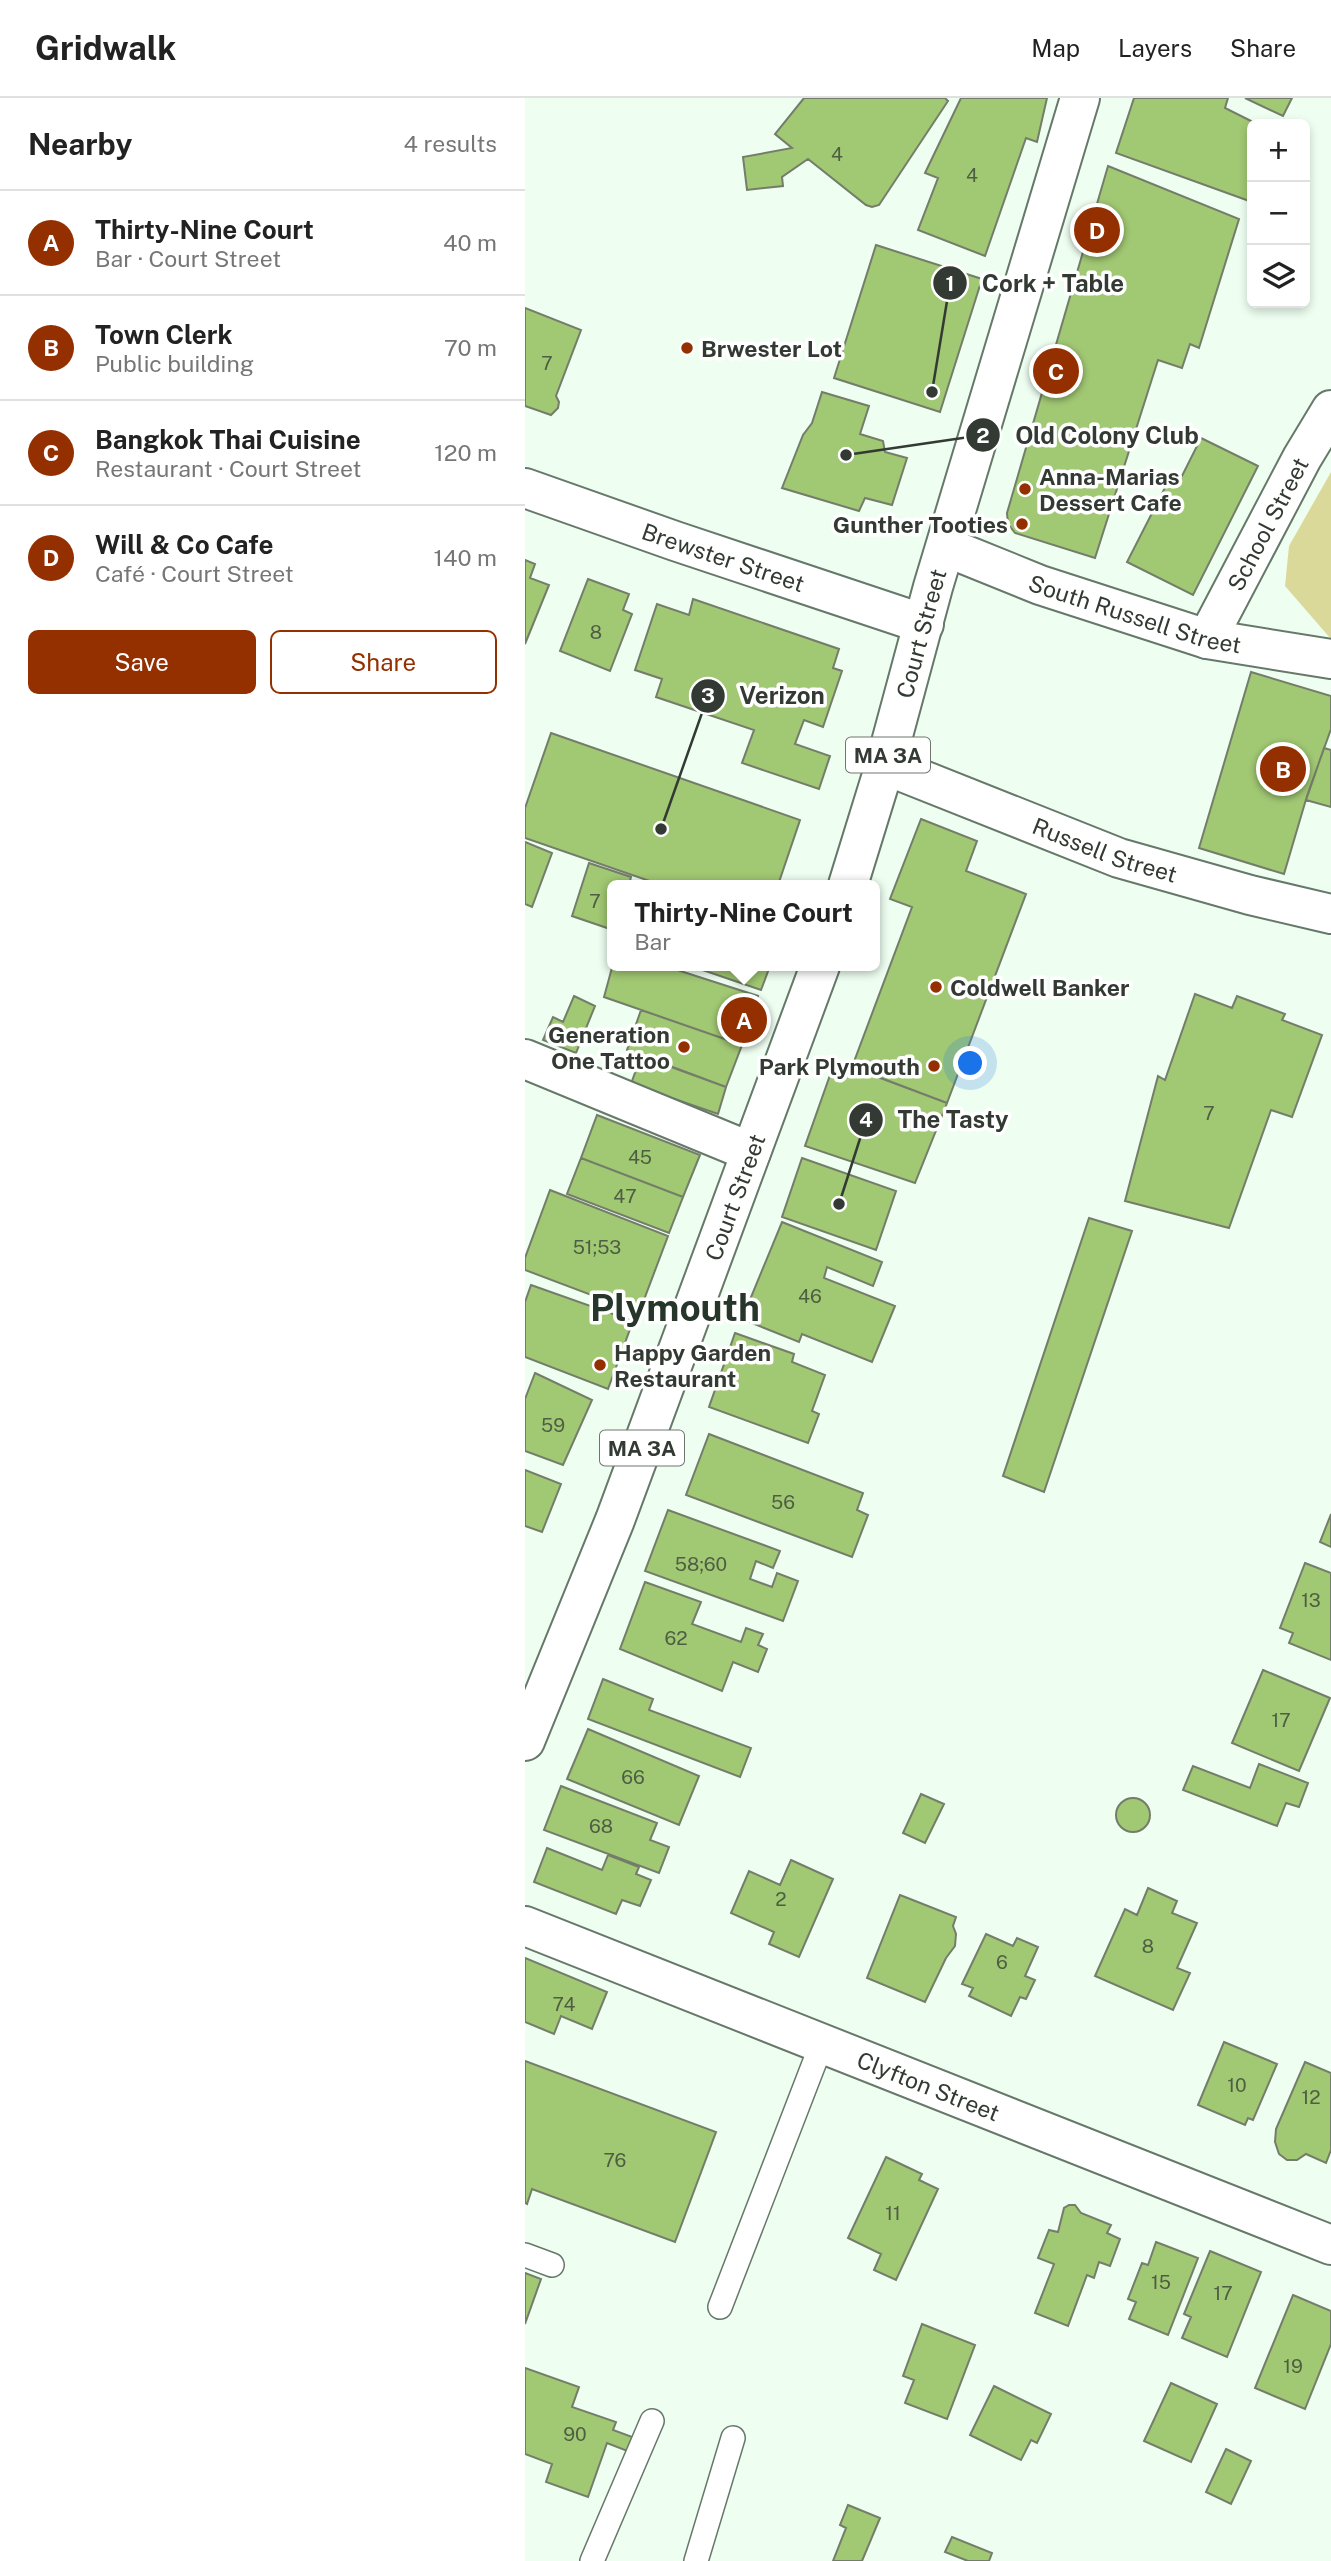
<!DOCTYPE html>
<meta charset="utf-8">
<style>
body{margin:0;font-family:"Public Sans",sans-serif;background:#f2f2f2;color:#222}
.controls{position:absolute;right:21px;top:21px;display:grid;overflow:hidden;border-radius:10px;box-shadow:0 4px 10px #0003}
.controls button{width:63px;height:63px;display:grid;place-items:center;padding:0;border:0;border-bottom:2px solid #e0e0e0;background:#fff;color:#222;font:35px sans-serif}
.you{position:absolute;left:446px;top:966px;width:24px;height:24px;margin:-18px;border:5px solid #fff;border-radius:50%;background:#1a73e8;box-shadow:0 0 0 10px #1a73e833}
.badge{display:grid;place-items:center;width:46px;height:46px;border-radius:50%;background:#942f00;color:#fff;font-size:23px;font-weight:700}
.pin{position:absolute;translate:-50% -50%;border:4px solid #fff;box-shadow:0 2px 7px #0006}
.popup{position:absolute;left:82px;top:782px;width:273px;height:91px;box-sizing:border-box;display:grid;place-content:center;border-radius:10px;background:#fff;filter:drop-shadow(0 2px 5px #0005);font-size:23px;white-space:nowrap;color:#767676}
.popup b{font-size:26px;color:#222}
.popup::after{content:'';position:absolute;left:50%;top:100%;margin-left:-14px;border:14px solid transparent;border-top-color:#fff}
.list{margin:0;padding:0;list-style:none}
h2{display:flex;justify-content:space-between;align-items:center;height:91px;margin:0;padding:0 28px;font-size:30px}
h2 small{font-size:23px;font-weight:400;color:#767676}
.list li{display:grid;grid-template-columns:46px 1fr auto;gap:21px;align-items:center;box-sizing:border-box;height:105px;padding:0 28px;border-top:2px solid #e0e0e0}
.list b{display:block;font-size:26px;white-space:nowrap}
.list p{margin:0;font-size:23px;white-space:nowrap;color:#767676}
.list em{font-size:23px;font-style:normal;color:#767676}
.actions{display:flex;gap:14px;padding:21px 28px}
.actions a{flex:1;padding:16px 0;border:2px solid #942f00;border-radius:10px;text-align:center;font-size:24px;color:#942f00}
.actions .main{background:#942f00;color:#fff}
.icon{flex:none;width:38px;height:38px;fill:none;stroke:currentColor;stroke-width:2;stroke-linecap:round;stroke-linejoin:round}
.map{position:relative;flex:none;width:806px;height:2463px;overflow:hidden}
header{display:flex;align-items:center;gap:42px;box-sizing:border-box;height:98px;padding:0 35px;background:#fff;border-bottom:2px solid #e0e0e0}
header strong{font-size:33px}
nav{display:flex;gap:38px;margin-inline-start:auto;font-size:24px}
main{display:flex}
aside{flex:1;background:#fff}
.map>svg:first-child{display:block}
</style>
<header>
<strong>Gridwalk</strong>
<nav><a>Map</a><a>Layers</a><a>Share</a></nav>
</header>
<main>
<aside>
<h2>Nearby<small>4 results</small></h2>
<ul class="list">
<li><span class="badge">A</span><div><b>Thirty-Nine Court</b><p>Bar · Court Street</p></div><em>40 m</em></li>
<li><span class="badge">B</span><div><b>Town Clerk</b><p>Public building</p></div><em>70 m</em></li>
<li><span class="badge">C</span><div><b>Bangkok Thai Cuisine</b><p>Restaurant · Court Street</p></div><em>120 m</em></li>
<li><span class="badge">D</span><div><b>Will &amp; Co Cafe</b><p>Café · Court Street</p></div><em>140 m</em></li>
</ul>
<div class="actions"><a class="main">Save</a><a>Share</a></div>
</aside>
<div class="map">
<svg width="806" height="2463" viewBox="0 0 806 2463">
<rect width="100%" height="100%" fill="#eefef1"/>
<path fill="#dbd99a" d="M806,374V541L760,488L764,448Z"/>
<path fill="#a1c873" stroke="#747d6a" stroke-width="2" d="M279,0H420L423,3L354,107L347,109L341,107L283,61L257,79L258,88L222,92L218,59L267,50L250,36Z
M436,0H522L512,44L501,40L460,158L393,132L413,80L400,75Z
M609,0H703L700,10L732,26H727V104L591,55Z
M720,0H767L758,18Z
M583,68L714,121L674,250L665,246L657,270L633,262L570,460L490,435L483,426L482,415Z
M351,147L457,181L415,314L309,280Z
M0,210L56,232L31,298L34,304L33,310L26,317L0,308Z
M297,294L344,308L335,336L358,343L360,354L382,360L367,407L340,400L334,413L257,390L278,337L287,325Z
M676,340L733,368L668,497L602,464L648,374L657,378Z
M0,462L10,466L5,480L24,487L0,546Z
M63,481L104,496L98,512L107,516L85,573L35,553Z
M168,501L314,551L308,570L317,573L298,629L279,622L270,646L305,658L294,691L217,665L229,632L131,599L137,581L110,572L132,506L164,517Z
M726,574L806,598V631L782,698L759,776L674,750Z
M26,635L275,722L253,787H136L0,740V710Z
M799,650L806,652V709L781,702Z
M396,721L452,743L441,773L501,796L422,1005L327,969L387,809L365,801Z
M0,744L27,755L7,809L0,806Z
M64,765L106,779L104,787H88V832L47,818Z
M88,866L140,868L233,898L217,947L79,899Z
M166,868H245L236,892Z
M670,896L707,910L712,898L760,916L757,922L797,937L767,1019L746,1012L704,1130L600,1103L633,978L640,982Z
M49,898L70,908L51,955L18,942L28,919L38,924Z
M116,912L217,947L201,989L102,952Z
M116,958L201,989L193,1016L106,986Z
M310,963L422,1005L390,1085L280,1048Z
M72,1017L175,1057L158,1099L56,1060Z
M56,1060L158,1099L144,1135L42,1096Z
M277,1060L371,1093L351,1152L257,1119Z
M25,1092L143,1138L114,1215L0,1172V1160Z
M564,1120L607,1133L519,1394L478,1378Z
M257,1124L357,1164L348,1188L302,1169L299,1180L370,1208L347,1264L277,1236L274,1244L217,1221Z
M6,1187L108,1223L83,1291L0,1259V1204Z
M210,1235L269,1256L267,1264L300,1277L287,1313L294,1316L283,1345L184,1309Z
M10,1275L67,1302L38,1367L0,1353V1301Z
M184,1336L338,1395L332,1412L343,1417L327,1459L161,1397Z
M0,1372L36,1386L17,1434L0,1428Z
M143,1412L255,1453L248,1470L231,1463L225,1481L247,1489L252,1475L273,1483L258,1523L120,1473Z
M806,1416V1449L795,1444Z
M780,1465L806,1475V1562L764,1545L768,1535L755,1530Z
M120,1484L176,1504L167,1526L216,1544L221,1530L238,1536L233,1547L242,1551L233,1574L208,1564L197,1593L95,1551Z
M738,1572L805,1600L774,1673L707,1645Z
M78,1581L128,1601L124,1612L226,1650L215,1679L63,1621Z
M63,1631L174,1678L154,1727L42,1681Z
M734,1666L783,1685L774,1709L761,1705L752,1728L658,1692L668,1668L725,1690Z
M36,1688L132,1725L125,1742L144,1749L134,1775L19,1732Z
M396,1696L419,1706L400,1745L378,1735Z
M591 1717a17 17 0 1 1 34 0a17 17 0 1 1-34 0Z
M22,1750L77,1772L83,1757L114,1769L111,1776L126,1782L115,1808L97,1802L91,1816L9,1784Z
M266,1762L308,1781L274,1859L244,1846L249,1834L206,1815L224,1773L255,1787Z
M623,1790L652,1803L647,1815L672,1825L652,1870L665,1875L648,1912L570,1878L600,1811L612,1817Z
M375,1797L431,1819L428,1828L431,1836L430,1848L421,1860L400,1904L342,1880Z
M461,1836L488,1848L492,1840L513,1849L500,1878L510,1882L501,1901L495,1899L486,1918L444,1898L448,1890L437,1886Z
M0,1860L82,1894L67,1931L36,1918L29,1936L0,1924Z
M699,1944L752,1966L728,2022L723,2020L720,2027L673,2007Z
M0,1963L191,2034L150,2144L7,2091L2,2106L0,2105Z
M780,1964L806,1975V2052L801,2065L781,2056L772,2062H762L754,2056L750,2044L751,2031Z
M361,2059L397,2076L394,2082L413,2091L371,2182L349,2172L356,2156L323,2140Z
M544,2107H550L556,2115L586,2127L582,2135L595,2141L585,2168L574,2164L569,2180L562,2177L543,2228L510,2215L529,2166L513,2160L524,2132L533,2134L539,2110Z
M631,2144L673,2160L643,2237L604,2221L611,2204L603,2201L617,2165L623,2167Z
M685,2153L736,2174L702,2259L657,2240L666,2219L659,2216Z
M0,2175L16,2181L0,2226Z
M768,2197L806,2213V2246L780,2311L730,2290Z
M397,2226L450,2247L422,2321L380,2305L389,2282L378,2278Z
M0,2270L54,2289L47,2309L91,2324L88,2332L110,2340L105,2354L82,2345L63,2399L21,2384L27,2366L0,2356Z
M646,2285L692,2306L666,2364L619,2343Z
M469,2288L526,2316L512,2345L506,2342L496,2362L445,2337Z
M701,2351L726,2363L706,2406L681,2394Z
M323,2407L355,2420L337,2463H308L321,2430L315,2427Z
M427,2439L467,2455L464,2463H443L420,2454Z"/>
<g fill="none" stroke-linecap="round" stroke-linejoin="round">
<g stroke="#66786a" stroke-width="26">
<path id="service" d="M0,2157L27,2167
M195,2209L297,1945
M67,2463L127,2323
M171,2463L208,2340"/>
</g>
<g stroke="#66786a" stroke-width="42">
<g id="minor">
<path id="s1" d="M0,390L150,443L399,526"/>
<path id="s2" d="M421,449L515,487L682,541L806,561"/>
<path id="s3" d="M682,541L777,360L806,312"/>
<path id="s4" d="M360,667L594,760L725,797L806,816"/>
<path d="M0,961L226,1054"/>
<path id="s5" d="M0,1828L806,2147"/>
</g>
</g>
<g stroke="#66786a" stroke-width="42">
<g id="primary">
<path id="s6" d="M323,787L360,667L408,489L555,0"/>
<path id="s7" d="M0,1643L90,1422L295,868"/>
</g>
</g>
<use href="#service" stroke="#fff" stroke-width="23"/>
<use href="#minor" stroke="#fff" stroke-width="38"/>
<use href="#primary" stroke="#fff" stroke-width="38"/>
</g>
<g fill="#942f00" stroke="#fff" stroke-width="2.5">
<circle cx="162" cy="250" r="7"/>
<circle cx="500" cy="391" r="7"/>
<circle cx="497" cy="426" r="7"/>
<circle cx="411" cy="889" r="7"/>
<circle cx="159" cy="949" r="7"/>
<circle cx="409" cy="968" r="7"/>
<circle cx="75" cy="1267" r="7"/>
</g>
<g text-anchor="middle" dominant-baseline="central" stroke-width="7" stroke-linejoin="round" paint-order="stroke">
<g font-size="19" fill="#4e5e43">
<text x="312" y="56">4</text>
<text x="447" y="77">4</text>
<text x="22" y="265">7</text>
<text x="71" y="534">8</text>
<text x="70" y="803">7</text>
<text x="684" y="1015">7</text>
<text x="115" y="1059">45</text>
<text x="100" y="1098">47</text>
<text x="72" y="1149">51;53</text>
<text x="285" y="1198">46</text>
<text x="28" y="1327">59</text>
<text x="258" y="1404">56</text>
<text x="176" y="1466">58;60</text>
<text x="786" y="1502">13</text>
<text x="151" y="1540">62</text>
<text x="756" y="1622">17</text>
<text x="108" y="1679">66</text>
<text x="76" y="1728">68</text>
<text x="256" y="1801">2</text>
<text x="623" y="1848">8</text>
<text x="477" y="1864">6</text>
<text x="39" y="1906">74</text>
<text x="712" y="1987">10</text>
<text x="786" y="1999">12</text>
<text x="90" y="2062">76</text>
<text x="368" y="2115">11</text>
<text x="636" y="2184">15</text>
<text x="698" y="2195">17</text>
<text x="768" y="2268">19</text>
<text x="50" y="2336">90</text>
</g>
<g fill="#fff" stroke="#707570" stroke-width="2">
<rect x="321" y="639.5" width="84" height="35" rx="5"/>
<rect x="75" y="1332.5" width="84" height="35" rx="5"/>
</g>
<g font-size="21" font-weight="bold" fill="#323a33">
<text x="363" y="657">MA 3A</text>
<text x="117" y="1350">MA 3A</text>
</g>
<g font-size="23" font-weight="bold" fill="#323a33" stroke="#fff" text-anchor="start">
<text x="176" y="250">Brwester Lot</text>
<text x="514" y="378">Anna-Marias<tspan x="514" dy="26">Dessert Cafe</tspan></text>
<text x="483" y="426" text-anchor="end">Gunther Tooties</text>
<text x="425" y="889">Coldwell Banker</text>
<text x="145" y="936" text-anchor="end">Generation<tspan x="145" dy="26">One Tattoo</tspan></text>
<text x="395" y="968" text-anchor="end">Park Plymouth</text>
<text x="89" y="1254">Happy Garden<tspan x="89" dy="26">Restaurant</tspan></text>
</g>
<g font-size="23" fill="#323a33" stroke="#fff">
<text stroke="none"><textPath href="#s3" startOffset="130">School Street</textPath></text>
<text stroke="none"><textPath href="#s1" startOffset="210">Brewster Street</textPath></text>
<text stroke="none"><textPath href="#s2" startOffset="201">South Russell Street</textPath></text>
<text stroke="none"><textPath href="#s6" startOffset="262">Court Street</textPath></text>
<text stroke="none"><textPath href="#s4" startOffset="236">Russell Street</textPath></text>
<text stroke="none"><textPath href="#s7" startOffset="583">Court Street</textPath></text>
<text stroke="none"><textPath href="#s5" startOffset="434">Clyfton Street</textPath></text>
</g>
<g font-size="37" font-weight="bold" fill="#26362a" stroke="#fff">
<text x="150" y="1209">Plymouth</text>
</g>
</g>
<path fill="none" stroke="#323a33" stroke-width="2.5" d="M407 294L425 185M321 357L458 337M136 731L183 598M314 1106L341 1022"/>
<g fill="#323a33" stroke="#fff" stroke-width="2.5">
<circle cx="407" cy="294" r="7"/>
<circle cx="321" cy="357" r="7"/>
<circle cx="136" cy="731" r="7"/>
<circle cx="314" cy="1106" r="7"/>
<circle cx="425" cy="185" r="18"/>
<circle cx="458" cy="337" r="18"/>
<circle cx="183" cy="598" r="18"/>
<circle cx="341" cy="1022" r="18"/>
</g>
<g font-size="21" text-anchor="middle" font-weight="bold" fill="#fff">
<text x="425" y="193">1</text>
<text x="458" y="345">2</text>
<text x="183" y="605">3</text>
<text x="341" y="1029">4</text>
</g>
<g font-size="24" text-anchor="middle" font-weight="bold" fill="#323a33" stroke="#fff" stroke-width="7" stroke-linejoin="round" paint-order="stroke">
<text x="528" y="194">Cork + Table</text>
<text x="582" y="346">Old Colony Club</text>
<text x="257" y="606">Verizon</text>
<text x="428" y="1030">The Tasty</text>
</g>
</svg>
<div class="controls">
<button>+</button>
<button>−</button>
<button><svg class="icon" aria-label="layers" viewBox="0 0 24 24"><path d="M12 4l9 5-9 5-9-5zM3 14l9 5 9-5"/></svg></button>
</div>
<div class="you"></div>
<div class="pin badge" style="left:219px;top:922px">A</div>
<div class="popup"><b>Thirty-Nine Court</b>Bar</div>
<div class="pin badge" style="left:758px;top:671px">B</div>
<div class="pin badge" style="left:531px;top:273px">C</div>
<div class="pin badge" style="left:572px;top:132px">D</div>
</div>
</main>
